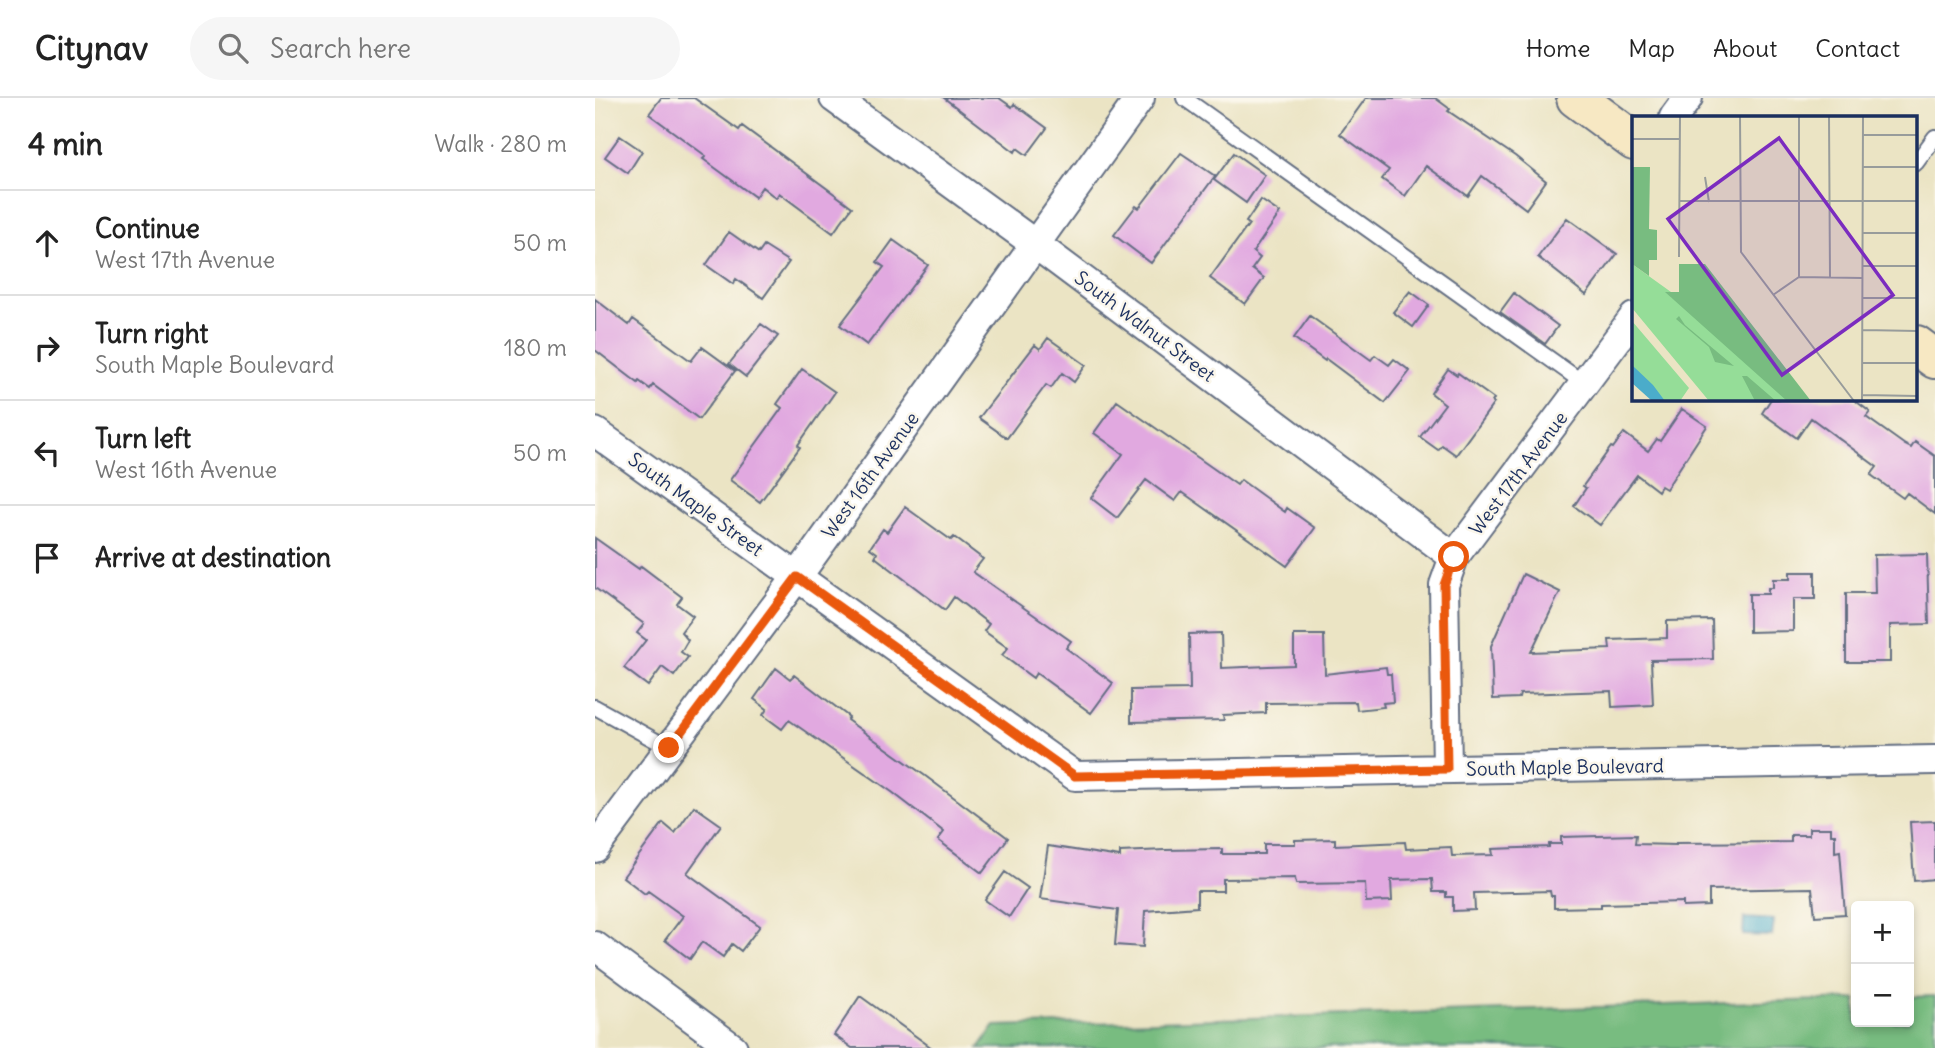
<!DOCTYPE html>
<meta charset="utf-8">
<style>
body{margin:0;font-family:Delius,sans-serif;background:#f6f6f6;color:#222}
.controls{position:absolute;right:21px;bottom:21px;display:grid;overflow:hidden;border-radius:7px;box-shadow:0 4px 10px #0003}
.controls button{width:63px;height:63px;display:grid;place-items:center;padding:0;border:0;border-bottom:2px solid #e0e0e0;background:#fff;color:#222;font:35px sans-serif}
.stop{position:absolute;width:21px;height:21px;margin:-16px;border:5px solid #ea580c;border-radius:50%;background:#fff}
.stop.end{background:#ea580c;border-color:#fff;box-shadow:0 2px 7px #0008}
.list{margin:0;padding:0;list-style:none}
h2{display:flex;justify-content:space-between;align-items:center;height:91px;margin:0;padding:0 28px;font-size:30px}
h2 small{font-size:23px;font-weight:400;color:#767676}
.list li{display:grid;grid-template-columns:46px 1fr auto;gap:21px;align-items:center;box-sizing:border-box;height:105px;padding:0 28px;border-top:2px solid #e0e0e0}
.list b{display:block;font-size:26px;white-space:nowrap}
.list p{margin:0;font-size:23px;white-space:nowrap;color:#767676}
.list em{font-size:23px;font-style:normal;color:#767676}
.icon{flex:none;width:38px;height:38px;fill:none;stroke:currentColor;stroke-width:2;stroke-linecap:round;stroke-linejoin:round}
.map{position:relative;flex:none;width:1340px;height:950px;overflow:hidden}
header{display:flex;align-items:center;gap:42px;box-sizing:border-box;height:98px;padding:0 35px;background:#fff;border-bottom:2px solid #e0e0e0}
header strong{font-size:33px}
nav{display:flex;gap:38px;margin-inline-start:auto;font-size:24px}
.search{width:490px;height:63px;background:#f6f6f6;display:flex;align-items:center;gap:18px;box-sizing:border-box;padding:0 24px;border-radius:38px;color:#767676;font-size:26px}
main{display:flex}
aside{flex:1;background:#fff}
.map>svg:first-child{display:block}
</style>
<header>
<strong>Citynav</strong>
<div class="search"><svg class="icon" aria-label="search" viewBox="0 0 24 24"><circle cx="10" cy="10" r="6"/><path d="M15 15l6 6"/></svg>Search here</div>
<nav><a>Home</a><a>Map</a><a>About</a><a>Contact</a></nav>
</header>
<main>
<aside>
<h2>4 min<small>Walk · 280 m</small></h2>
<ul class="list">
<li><svg class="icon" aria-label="ahead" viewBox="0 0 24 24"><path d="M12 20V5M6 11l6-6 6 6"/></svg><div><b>Continue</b><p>West 17th Avenue</p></div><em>50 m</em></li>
<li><svg class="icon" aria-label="right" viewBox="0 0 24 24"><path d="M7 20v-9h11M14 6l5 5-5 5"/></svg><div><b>Turn right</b><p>South Maple Boulevard</p></div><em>180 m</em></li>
<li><svg class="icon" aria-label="left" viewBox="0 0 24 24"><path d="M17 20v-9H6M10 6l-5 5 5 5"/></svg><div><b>Turn left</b><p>West 16th Avenue</p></div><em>50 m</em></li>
<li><svg class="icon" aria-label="arrive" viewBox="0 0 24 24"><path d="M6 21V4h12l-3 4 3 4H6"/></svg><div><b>Arrive at destination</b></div></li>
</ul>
</aside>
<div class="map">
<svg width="1340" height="950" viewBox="0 0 1340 950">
<rect width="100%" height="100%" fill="#fbf7ec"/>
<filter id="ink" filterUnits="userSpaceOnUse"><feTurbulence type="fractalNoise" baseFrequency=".0143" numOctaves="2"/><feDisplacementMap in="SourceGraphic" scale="14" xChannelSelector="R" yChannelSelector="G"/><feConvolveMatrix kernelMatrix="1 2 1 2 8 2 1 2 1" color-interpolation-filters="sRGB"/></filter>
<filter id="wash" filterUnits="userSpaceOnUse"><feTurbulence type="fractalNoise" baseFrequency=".00686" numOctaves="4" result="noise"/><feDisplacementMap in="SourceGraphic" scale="28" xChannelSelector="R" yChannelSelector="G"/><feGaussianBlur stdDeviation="1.57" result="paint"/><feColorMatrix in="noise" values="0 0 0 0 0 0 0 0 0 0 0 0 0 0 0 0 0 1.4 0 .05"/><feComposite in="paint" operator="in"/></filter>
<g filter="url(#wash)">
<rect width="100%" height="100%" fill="#ebe4c4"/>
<path fill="#78bc80" stroke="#4a766f" stroke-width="2" d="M1340,898V950H384L400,928L1261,901V924H1314V899Z"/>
<path fill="#4bacca" stroke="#336e94" stroke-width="2" d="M1149,820L1179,822L1177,838L1148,837Z"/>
<g id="blocks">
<path fill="#e1a9e0" d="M66,0H99L144,32L147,28L257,109L238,135L184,95L181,100L167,89L160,99L108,61L111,58L54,16Z
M349,0H404L417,9L419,6L452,30L432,57L422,50L420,54Z
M771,0H840L855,11L853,13L920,58L951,83L931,111L887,78L873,98L831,68L810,98L787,81L794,72L745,36Z
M25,38L47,53L33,75L10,59Z
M586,55L620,78L556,165L519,137L541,108L544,110Z
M639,55L670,77L651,105L619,82Z
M666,102L685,115L658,154L665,160L657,171L669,180L650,206L615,180L654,126L651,124Z
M972,120L1022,156L991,197L943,159Z
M134,134L164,155L169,148L194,164L168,200L141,181L138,186L111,167Z
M298,142L333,167L272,247L245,227L289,169L282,164Z
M815,193L834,207L818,229L798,214Z
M919,195L963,228L950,246L905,214Z
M0,201L34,227L38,221L96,263L107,249L140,273L104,321L58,287L55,291L44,283L43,285L0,252Z
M715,218L776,262L780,257L794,267L799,261L815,273L790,305L731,261L730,263L699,240Z
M166,226L183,238L151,279L134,266Z
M453,240L491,267L479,284L467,275L456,290L451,287L412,340L384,320L440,247L445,251Z
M207,271L240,294L203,347L205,349L165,404L135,382L187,310L182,306Z
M853,271L862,277L863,275L899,301L897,304L899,305L861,357L847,347L843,352L825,339L850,306L836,295Z
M1176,301H1258L1275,314L1271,319L1310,347L1316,350L1320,344L1340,358V416L1312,395L1308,400L1276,377L1282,369L1216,320L1202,340L1167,315Z
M522,303L642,387L646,382L690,414L692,410L720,430L692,468L587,394L580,403L551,382L522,420L496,400L528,356L499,335Z
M1087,311L1112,328L1071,391L1066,388L1063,393L1042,377L1005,427L979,408L991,390L988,388L1016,349L1018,350L1029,335L1053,353L1062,341L1065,343Z
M310,409L356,442L359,439L388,461L378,474L476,543L471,550L518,585L496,615L441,575L438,580L407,557L413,550L389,533L394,526L359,499L350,512L280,459L282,455L275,450L288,431L292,434Z
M0,440L44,471L46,468L87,499L82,506L98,518L86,534L93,542L86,554L93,559L79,578L67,569L53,588L29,570L51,542L42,535L49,526L0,490Z
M1332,456L1334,526L1295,527V564H1251V495H1280L1279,457Z
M1195,474H1220V501H1198V533L1154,534V496H1173V490H1178V481H1195Z
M928,476L965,494L936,554L1015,551L1014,542L1072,540V523L1117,522L1118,561L1056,562L1058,607L1017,609L1016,593L925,596L924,600L898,601L896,548Z
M626,535L627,570L699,567V537H729L730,576L791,569L792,576H796L798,604L788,605L789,609L762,612L761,604L671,605V615L628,617L629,622L536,624V592L595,591L594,536Z
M181,570L195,581L199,577L254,619L252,622L329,677L413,740L387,775L343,742L349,734L297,694L194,622L187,631L168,617L172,611L159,601Z
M99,708L126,727L92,775L165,828L146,853L137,846L128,859L107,844L95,861L70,842L88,818L53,793L50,796L28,779L68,725L80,735Z
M1340,723V781L1319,783L1315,724Z
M1214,730H1236V736H1240V754L1245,753L1250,816L1220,818L1217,790L1114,792V808L1088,809V804L1006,806V809L959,810V798H956L955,793L879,795L880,812L858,813V799H851V794H838L837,781L796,782L797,803L771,804L770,785L701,786L700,780L628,781V793H602V809L550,813L548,849L520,847L523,812L445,801L453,748L525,759V754L570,752L627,751V756H669V746H700V742L740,741V747L810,744L811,751L856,749L857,758L898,757L897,751L954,749V746H966V739L1041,737L1040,746L1081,747V745L1196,744V737H1214Z
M410,774L433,790L414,819L390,802Z
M265,898L337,950H257L239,937Z"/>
</g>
</g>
<g filter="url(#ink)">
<use href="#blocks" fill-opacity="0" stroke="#646e82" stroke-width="2"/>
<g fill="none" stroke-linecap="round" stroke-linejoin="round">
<g stroke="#646e82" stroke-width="18">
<path id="lane" d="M589,0L990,286
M1321,65L1340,39
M0,609L74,650"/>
</g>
<g stroke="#646e82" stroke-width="32">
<path id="street" d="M239,0L440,146L859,459
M1079,19L1093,0
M0,334L480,678L1340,662
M852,671L849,487L859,459L1039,219
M0,750L202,479L545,0
M0,848L138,950"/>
</g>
<g stroke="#646e82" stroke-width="42">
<path id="secondary" d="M981,0L1039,43
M1321,247L1340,261"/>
</g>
<use href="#lane" stroke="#fff" stroke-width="14"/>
<use href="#street" stroke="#fff" stroke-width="28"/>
<use href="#secondary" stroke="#f7e8c3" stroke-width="38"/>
</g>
</g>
<g fill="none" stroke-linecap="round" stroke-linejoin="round" filter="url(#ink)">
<path stroke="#ea580c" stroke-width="9" d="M74,650L202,479L480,678L852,671L849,487L859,459"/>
</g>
<g text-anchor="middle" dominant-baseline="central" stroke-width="5" stroke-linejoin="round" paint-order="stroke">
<g font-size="19" fill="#1b2f5e" stroke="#fbf7ec">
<text transform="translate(550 228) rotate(37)">South Walnut Street</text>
<text transform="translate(923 375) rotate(-53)">West 17th Avenue</text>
<text transform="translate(275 377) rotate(-54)">West 16th Avenue</text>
<text transform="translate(101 406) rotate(36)">South Maple Street</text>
<text transform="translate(970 669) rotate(-1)">South Maple Boulevard</text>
</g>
</g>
<g transform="translate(1037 18)">
<rect width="285" height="285" fill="#ebe4c4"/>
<path d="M0,148L39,176V181L179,285H77L0,192ZM0,205L57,272L48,285H33L0,249Z" fill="#95dd98"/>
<path d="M0,51H18L17,113L25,114V144H17V160L0,148ZM47,148H73L179,285H155L33,176H47ZM47,200L53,209L102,250L83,246L77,231L44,203ZM110,260H115L144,285H123Z" fill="#78bc80"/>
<path d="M0,249L21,269L33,285H20L0,267Z" fill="#4bacca"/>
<path fill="none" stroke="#989c9b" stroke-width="2" d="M108,0L109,136L222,285M197,0L198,162M231,19H286M0,23H48M231,51H286M73,61L77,86M48,85H286M231,117H286M47,141L48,0M231,150H286M167,161V0M141,179L167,161L230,162M230,182H286M231,214L286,215M231,247H286M230,279L286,280M230,285L231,0"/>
<path fill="#7b2cbf" fill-opacity="0.15" stroke="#7b2cbf" stroke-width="3.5" d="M147,22L261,179L150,259L36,103Z"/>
<rect width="285" height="285" fill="none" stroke="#1b2f5e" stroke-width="3.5"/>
</g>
</svg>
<div class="controls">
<button>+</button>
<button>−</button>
</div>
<div class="stop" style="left:859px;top:459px"></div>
<div class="stop end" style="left:74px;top:650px"></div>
</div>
</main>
